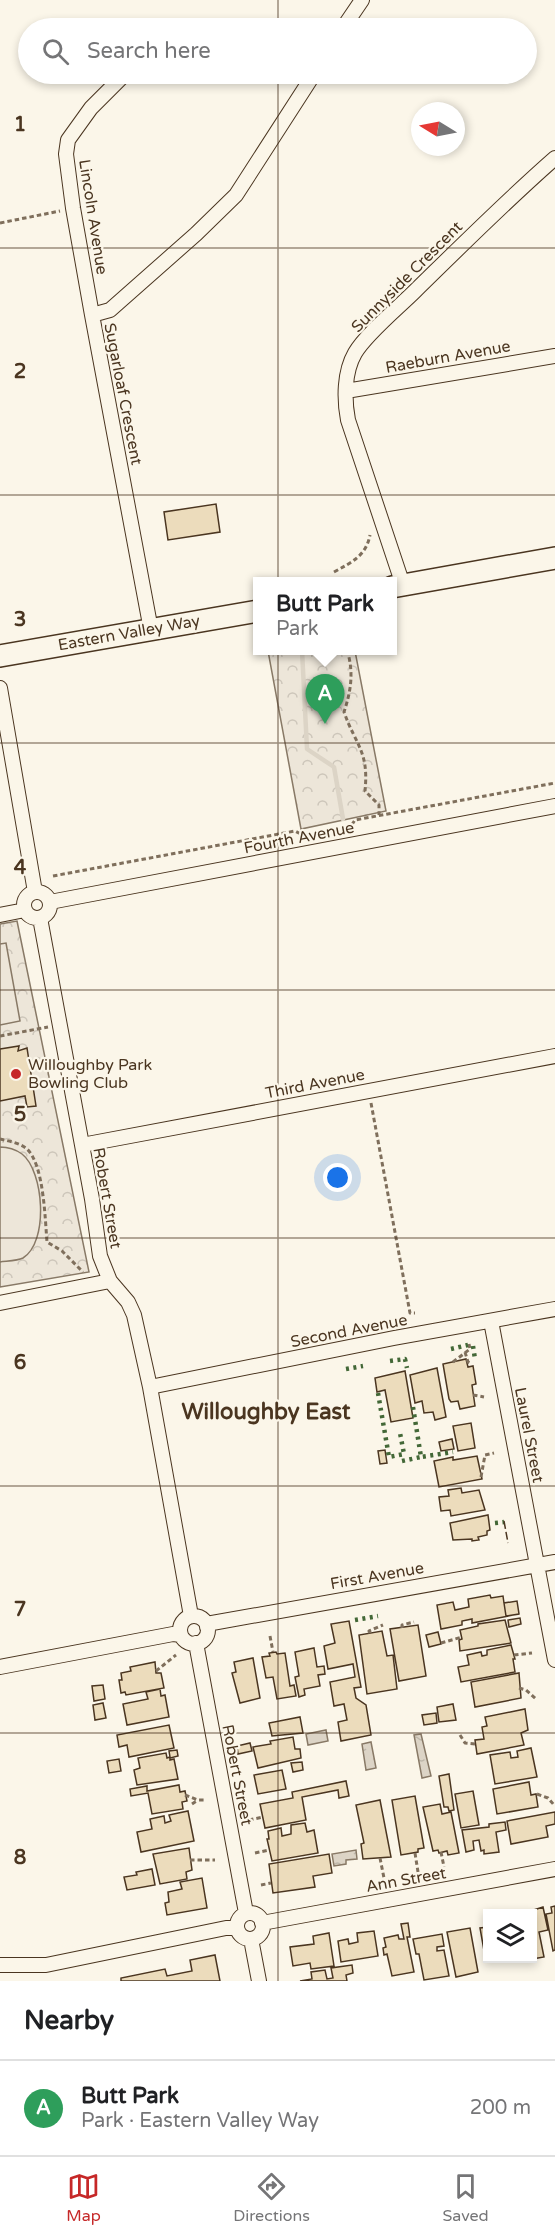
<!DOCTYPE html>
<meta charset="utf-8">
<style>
body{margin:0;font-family:"Varela Round",sans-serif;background:#f2f2f2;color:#202124}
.controls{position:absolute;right:18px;bottom:18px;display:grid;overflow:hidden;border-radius:0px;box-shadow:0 3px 9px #0003}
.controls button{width:54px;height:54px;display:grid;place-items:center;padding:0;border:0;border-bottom:2px solid #e0e0e0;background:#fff;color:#202124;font:30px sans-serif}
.compass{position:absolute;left:411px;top:102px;width:54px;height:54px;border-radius:50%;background:#fff;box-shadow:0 3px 9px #0003;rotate:280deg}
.you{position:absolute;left:338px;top:1178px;width:21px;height:21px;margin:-15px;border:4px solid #fff;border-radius:50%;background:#1a73e8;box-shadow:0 0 0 9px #1a73e833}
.badge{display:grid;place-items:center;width:39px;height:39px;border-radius:50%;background:#c62828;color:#fff;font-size:20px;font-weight:700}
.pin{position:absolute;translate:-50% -50px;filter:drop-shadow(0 2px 3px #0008)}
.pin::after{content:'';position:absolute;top:32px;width:21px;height:18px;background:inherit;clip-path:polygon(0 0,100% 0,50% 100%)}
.popup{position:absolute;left:253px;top:577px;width:144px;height:78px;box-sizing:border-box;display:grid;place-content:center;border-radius:0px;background:#fff;filter:drop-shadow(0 2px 4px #0005);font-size:20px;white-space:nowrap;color:#757577}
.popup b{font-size:22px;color:#202124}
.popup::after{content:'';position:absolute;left:50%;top:100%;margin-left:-12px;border:12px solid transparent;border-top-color:#fff}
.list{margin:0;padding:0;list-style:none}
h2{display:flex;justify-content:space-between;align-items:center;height:78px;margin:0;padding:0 24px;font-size:26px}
h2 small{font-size:20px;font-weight:400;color:#757577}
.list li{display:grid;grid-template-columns:39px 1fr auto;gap:18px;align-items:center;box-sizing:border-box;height:96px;padding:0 24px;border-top:2px solid #e0e0e0}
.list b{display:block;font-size:22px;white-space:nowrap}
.list p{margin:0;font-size:20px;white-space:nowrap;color:#757577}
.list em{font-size:20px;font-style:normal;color:#757577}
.icon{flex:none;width:33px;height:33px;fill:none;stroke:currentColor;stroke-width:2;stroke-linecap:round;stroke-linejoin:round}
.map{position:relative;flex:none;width:555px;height:1981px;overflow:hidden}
.search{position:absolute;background:#fff;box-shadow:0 3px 9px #0003;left:18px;right:18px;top:18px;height:66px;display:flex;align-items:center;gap:15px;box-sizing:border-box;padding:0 21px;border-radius:33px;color:#757577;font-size:22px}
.sheet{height:174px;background:#fff}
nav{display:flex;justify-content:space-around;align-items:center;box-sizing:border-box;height:84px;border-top:2px solid #e0e0e0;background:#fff;font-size:16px;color:#757577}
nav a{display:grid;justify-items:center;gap:3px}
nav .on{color:#c62828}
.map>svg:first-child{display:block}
</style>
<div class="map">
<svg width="555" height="1981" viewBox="0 0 555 1981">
<defs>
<pattern id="forest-crowns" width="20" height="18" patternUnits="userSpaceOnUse" patternTransform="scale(1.5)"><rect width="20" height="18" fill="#ede6d9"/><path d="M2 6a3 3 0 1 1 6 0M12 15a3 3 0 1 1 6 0" fill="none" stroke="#cdc6ba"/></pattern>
<pattern id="water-ripples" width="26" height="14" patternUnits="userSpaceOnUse" patternTransform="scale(1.5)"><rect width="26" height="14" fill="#dcd4c6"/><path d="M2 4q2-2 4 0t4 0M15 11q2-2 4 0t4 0" fill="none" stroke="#beb7aa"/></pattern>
</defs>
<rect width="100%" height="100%" fill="#fbf6e9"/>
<path fill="url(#forest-crowns)" stroke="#887966" stroke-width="1.5" d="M268,651H355L386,811L301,829Z
M17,921L89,1272L0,1287V924Z"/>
<path fill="#ede6d9" stroke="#887966" stroke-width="1.5" d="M6,943L20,1021L0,1025V944Z
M0,1147C8,1147 15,1149 22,1154C44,1171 49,1242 23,1258C17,1261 7,1261 0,1262Z"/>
<path fill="url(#water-ripples)" stroke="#887966" stroke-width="1.5" d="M326,1730L328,1741L308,1745L306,1734Z
M421,1734L431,1776L422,1778L414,1735Z
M371,1742L376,1768L366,1770L362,1744Z
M356,1850L357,1859L346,1860V1864L334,1866L332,1854Z"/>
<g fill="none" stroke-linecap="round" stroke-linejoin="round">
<path stroke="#dcd4c6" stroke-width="4.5" d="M302,650L307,749L334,767L343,819"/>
</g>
<path fill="#ecdcbc" stroke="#4a3520" stroke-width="1.5" d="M216,504L220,532L168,540L164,512Z
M19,1046L18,1051L27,1048L36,1106L27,1107L25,1096L0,1101V1049Z
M466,1359L468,1367L473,1366L476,1384L472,1385L475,1406L460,1409L458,1401L451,1402L449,1399L443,1364Z
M437,1368L446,1417L435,1420L433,1412L424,1413L422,1401L415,1403L410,1375Z
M405,1371L413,1418L391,1422L385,1390L377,1392L375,1378Z
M471,1423L475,1448L458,1451L453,1426Z
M452,1439L454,1449L441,1451L439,1442Z
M385,1450L387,1463L380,1464L378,1451Z
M477,1456L482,1479L439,1487L434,1461L453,1457V1460Z
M461,1488L462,1493L479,1490L485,1510L451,1516L450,1510L441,1511L439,1497L449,1496L448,1490Z
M488,1515L490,1530L487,1531V1535L478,1537L479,1540L472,1541V1539L453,1540L450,1523Z
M490,1595L491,1598L503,1596L504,1603L517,1601L519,1614L472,1623V1619L462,1621V1625L441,1629L437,1605L453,1602L455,1610L469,1607L468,1599Z
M517,1601L519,1614L506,1616L504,1603Z
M520,1618L521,1624L509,1627L508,1620Z
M505,1620L511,1643L460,1651L459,1640L462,1639L460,1630L478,1626V1624Z
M349,1621L361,1687L354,1688L356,1698L366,1705L371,1735L341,1741L338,1722L347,1720L344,1704L334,1706L330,1682L355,1677L353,1664L328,1669L324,1646L335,1643L331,1624Z
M418,1625L426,1676L399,1681L390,1629Z
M382,1631L387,1656L393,1655L397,1689L367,1694L359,1635Z
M438,1632L441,1644L429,1647L426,1635Z
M511,1645L515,1659H513L515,1672L461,1682L458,1667L469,1665L467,1655L481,1652L482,1656L487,1655V1650Z
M314,1648L317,1667L324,1666L325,1674L318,1675L320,1686L304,1689L305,1695L299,1697L295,1677L299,1676L295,1652Z
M276,1652L277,1654L285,1653L290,1686L294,1685L296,1696L277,1699L273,1677L266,1678L262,1657L270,1656L269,1653Z
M253,1658L260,1698L240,1703L232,1673L236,1672L234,1662Z
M155,1662L156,1673H161L164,1688L126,1695L125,1692L121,1693L119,1680H122L121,1673L131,1671L130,1667Z
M519,1673L521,1698L475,1707L471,1682Z
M103,1685L105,1699L94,1701L92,1686Z
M160,1689L161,1696L165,1695L169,1717L127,1725L123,1704L148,1699L146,1692Z
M103,1703L106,1718L95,1720L93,1705Z
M453,1704L456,1720L439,1722L437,1707Z
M525,1709L528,1730L521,1733L524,1745L477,1754L475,1740L484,1739L482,1727L487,1726L485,1717Z
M436,1713L437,1723L424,1725L422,1715Z
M300,1717L303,1733L272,1736L269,1723Z
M169,1725L174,1748L129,1757L127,1745L119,1747L117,1735Z
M293,1737L295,1749H300L301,1758L258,1768L253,1747L271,1744L270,1741Z
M250,1743L252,1751L238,1754L237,1746Z
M531,1748L537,1777L495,1784L490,1755L510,1752L511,1758L518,1757L517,1751Z
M177,1750L178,1756L170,1758V1760L174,1759L178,1779L137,1785L134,1770L140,1768L138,1758L166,1753L167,1758L170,1757L169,1751Z
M119,1759L121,1771L109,1773L107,1761Z
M302,1762L303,1770L293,1772L291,1763Z
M282,1770L286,1789L258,1794L254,1775Z
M449,1774L454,1810L449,1811L448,1807H444L439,1776Z
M346,1781L349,1796L339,1798L338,1790L302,1797L306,1820L265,1828L260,1804L293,1798L292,1792Z
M529,1782L531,1795L536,1794L538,1807L497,1814L493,1789Z
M179,1785L180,1792L185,1791L187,1801L182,1802L183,1809L152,1814L148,1793L131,1796L130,1789L147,1786V1791Z
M473,1791L479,1825L461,1828L455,1794Z
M415,1796L424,1848L418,1849V1852L401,1855L392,1800Z
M380,1800L391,1857L363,1859L361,1844L364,1843L356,1805Z
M440,1804L442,1814L451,1812L459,1853L448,1855L447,1851L439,1853L438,1850L433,1851L423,1807Z
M188,1811L194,1841L141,1852L137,1832L152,1829L150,1819L164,1816L165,1823L171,1821L169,1815Z
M555,1812V1824L546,1826L548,1837L511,1844L507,1821Z
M505,1822L506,1830L496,1832L499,1852L484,1854V1850L481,1851L479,1840L473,1841L474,1850L466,1852L462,1830L489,1827V1824Z
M305,1823L307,1832L314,1830L318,1853L272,1861L267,1839H269L268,1831L281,1828L282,1836L291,1834V1825Z
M189,1848L192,1870L186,1872L187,1879L160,1884L153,1854Z
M329,1854L332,1873L313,1876L315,1887L273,1893L269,1864Z
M152,1869L155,1885L127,1890L124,1877L137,1875L136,1872Z
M202,1878L207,1908L167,1915L165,1903L169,1902L168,1892L182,1889L180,1882Z
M555,1906V1950L553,1951L546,1914L552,1913L551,1907Z
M543,1907L548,1930L539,1932L544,1957L532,1959V1914H521Z
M408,1923L410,1937H407L414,1972L392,1976L387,1954L384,1955L383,1948L386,1947L384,1938L398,1935L399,1939H404L401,1924Z
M488,1927V1958H505L486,1962L480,1928Z
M470,1928L478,1972L456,1977L447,1932Z
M374,1931L378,1956L341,1962L338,1941L348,1939L349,1944L358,1942L357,1933Z
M329,1933L334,1966L311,1969L310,1963L293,1966L290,1947L314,1944L313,1936Z
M442,1934L444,1946L437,1947V1951L444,1950L449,1976L424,1980L419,1954H416L413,1939Z
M215,1955L220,1981H121V1978L165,1969L167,1976L192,1971L190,1960Z
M352,1965L353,1973L346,1975L347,1981H300L312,1979L311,1972L325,1970L327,1979L333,1978L331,1968Z"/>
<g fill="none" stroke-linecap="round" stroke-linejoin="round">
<g stroke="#4a3520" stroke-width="16">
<path id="street" d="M343,28L362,0
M92,315L73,208L66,154L68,140L91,108L125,74
M346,391L555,356
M403,585L348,420C344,399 344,372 355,353C366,334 399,307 415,291C461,246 507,200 555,158
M151,630L92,315L110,310L196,234L236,195L314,74
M0,688L35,892
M24 905a13 13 0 1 1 26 0a13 13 0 1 1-26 0Z
M50,902L555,806
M0,915L25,910
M40,918L92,1199L100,1256L110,1281L128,1302L134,1315L150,1387L191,1616
M82,1145L555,1056
M0,1303L110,1281
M491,1321L555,1660
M150,1387L394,1338L555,1309
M180 1630a14 14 0 1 1 28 0a14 14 0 1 1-28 0Z
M207,1627L212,1623L555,1562
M196,1643L246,1913
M0,1667L173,1634L181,1635
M237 1926a13 13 0 1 1 26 0a13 13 0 1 1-26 0Z
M262,1923L555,1869
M251,1939L259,1981
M0,1965H46L226,1928H236"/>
</g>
<g stroke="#4a3520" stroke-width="24">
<path id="primary" d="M392,587L555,558
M0,656L258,611"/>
</g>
<path stroke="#7f6f5c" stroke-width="3" stroke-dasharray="4.5 3" stroke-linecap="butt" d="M0,223L60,211
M334,572C352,562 366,556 370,535
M347,650C354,672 351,691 344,712C356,746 369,751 365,791L379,805V815
M53,876L295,831L306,837L349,829L355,820L555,783
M0,1036L48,1027
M371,1103L410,1313H415
M0,1139C9,1141 20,1143 27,1149C44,1165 45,1219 47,1242L62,1251L83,1272
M465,1352L468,1362L472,1364
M453,1362L470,1349L469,1344
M473,1395L484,1397
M481,1477L485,1455L494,1453
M402,1628V1625L414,1622
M370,1633L369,1631L383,1625
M270,1636L273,1652
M441,1643L462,1637
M514,1655L532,1653
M156,1671L176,1655
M519,1688L526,1690L537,1700
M460,1735L465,1743L475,1744
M537,1794L548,1798L555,1806
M185,1795L198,1800H204
M192,1804L198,1800
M249,1820L263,1817
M441,1852L444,1867
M255,1853L269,1850
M415,1853L418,1872
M380,1858L384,1878
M190,1860H215
M261,1885L271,1883"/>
<use href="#street" stroke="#fbf6e9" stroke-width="14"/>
<use href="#primary" stroke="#fbf6e9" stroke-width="21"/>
<path stroke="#436837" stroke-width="4.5" stroke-dasharray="3 4.5" stroke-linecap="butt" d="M473,1346L475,1359
M451,1349L468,1345
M390,1361L405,1359L407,1368
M346,1369L363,1366
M378,1393L389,1457L404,1454L400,1433
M413,1407L421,1457L453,1452
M402,1461L421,1457
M495,1523L504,1522
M355,1620L378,1616"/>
<path stroke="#4a3520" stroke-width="1.5" stroke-dasharray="8 3" stroke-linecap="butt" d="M504,1521L508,1543"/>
</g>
<path fill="none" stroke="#4a3520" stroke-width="1.5" stroke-opacity="0.55" d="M278,0V28M278,74V1981M0,248H555M0,495H555M0,743H555M0,990H555M0,1238H555M0,1486H555M0,1733H555"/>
<circle fill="#c62828" stroke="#fbf6e9" stroke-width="2" cx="16" cy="1074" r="6"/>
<g text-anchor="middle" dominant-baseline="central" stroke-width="4.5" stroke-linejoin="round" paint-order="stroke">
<g font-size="16" fill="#4a3520" stroke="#fbf6e9">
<text transform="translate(93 217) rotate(81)">Lincoln Avenue</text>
<text transform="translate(407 277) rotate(-45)">Sunnyside Crescent</text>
<text transform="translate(448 357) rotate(-10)">Raeburn Avenue</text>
<text transform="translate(123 394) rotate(79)">Sugarloaf Crescent</text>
<text transform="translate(129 633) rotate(-10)">Eastern Valley Way</text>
<text transform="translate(299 838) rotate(-11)">Fourth Avenue</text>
<text transform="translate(315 1084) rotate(-11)">Third Avenue</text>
<text transform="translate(107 1198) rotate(80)">Robert Street</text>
<text transform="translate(349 1331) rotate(-11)">Second Avenue</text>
<text transform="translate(529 1435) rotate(79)">Laurel Street</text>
<text transform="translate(377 1576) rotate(-10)">First Avenue</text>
<text transform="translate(237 1775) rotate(79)">Robert Street</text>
<text transform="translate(406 1880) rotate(-10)">Ann Street</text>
</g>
<g font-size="16" fill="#4a3520" stroke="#fbf6e9" text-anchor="start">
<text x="28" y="1065">Willoughby Park<tspan x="28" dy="18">Bowling Club</tspan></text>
</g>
<g font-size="22" font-weight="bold" fill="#4a3520" stroke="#fbf6e9">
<text x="266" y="1412">Willoughby East</text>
</g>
</g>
<g font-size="20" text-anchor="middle" font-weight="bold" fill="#4a3520" stroke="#fbf6e9" stroke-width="4.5" stroke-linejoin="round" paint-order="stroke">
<text x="20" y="131">1</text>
<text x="20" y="378">2</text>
<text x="20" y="626">3</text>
<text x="20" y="874">4</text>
<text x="20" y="1121">5</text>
<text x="20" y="1369">6</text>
<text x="20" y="1616">7</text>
<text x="20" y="1864">8</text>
</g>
</svg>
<div class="controls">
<button><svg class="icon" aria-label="layers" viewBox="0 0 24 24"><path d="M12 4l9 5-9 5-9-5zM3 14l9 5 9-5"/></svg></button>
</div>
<svg class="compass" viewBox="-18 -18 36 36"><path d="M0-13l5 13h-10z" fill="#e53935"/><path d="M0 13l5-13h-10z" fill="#757577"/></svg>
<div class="you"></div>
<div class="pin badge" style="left:325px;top:724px;background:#2e9e5b">A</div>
<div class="popup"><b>Butt Park</b>Park</div>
<div class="search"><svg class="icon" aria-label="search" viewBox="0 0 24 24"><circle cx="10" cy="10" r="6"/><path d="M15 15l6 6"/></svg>Search here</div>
</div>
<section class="sheet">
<h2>Nearby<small></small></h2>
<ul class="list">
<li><span class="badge" style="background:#2e9e5b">A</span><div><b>Butt Park</b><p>Park · Eastern Valley Way</p></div><em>200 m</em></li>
</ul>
</section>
<nav>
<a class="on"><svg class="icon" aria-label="map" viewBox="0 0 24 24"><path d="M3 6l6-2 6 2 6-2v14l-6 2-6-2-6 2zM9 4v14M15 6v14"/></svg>Map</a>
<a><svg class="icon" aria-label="directions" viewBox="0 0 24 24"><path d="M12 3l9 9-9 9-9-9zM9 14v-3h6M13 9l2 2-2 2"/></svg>Directions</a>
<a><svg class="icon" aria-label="saved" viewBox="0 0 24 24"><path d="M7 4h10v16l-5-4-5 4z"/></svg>Saved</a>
</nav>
